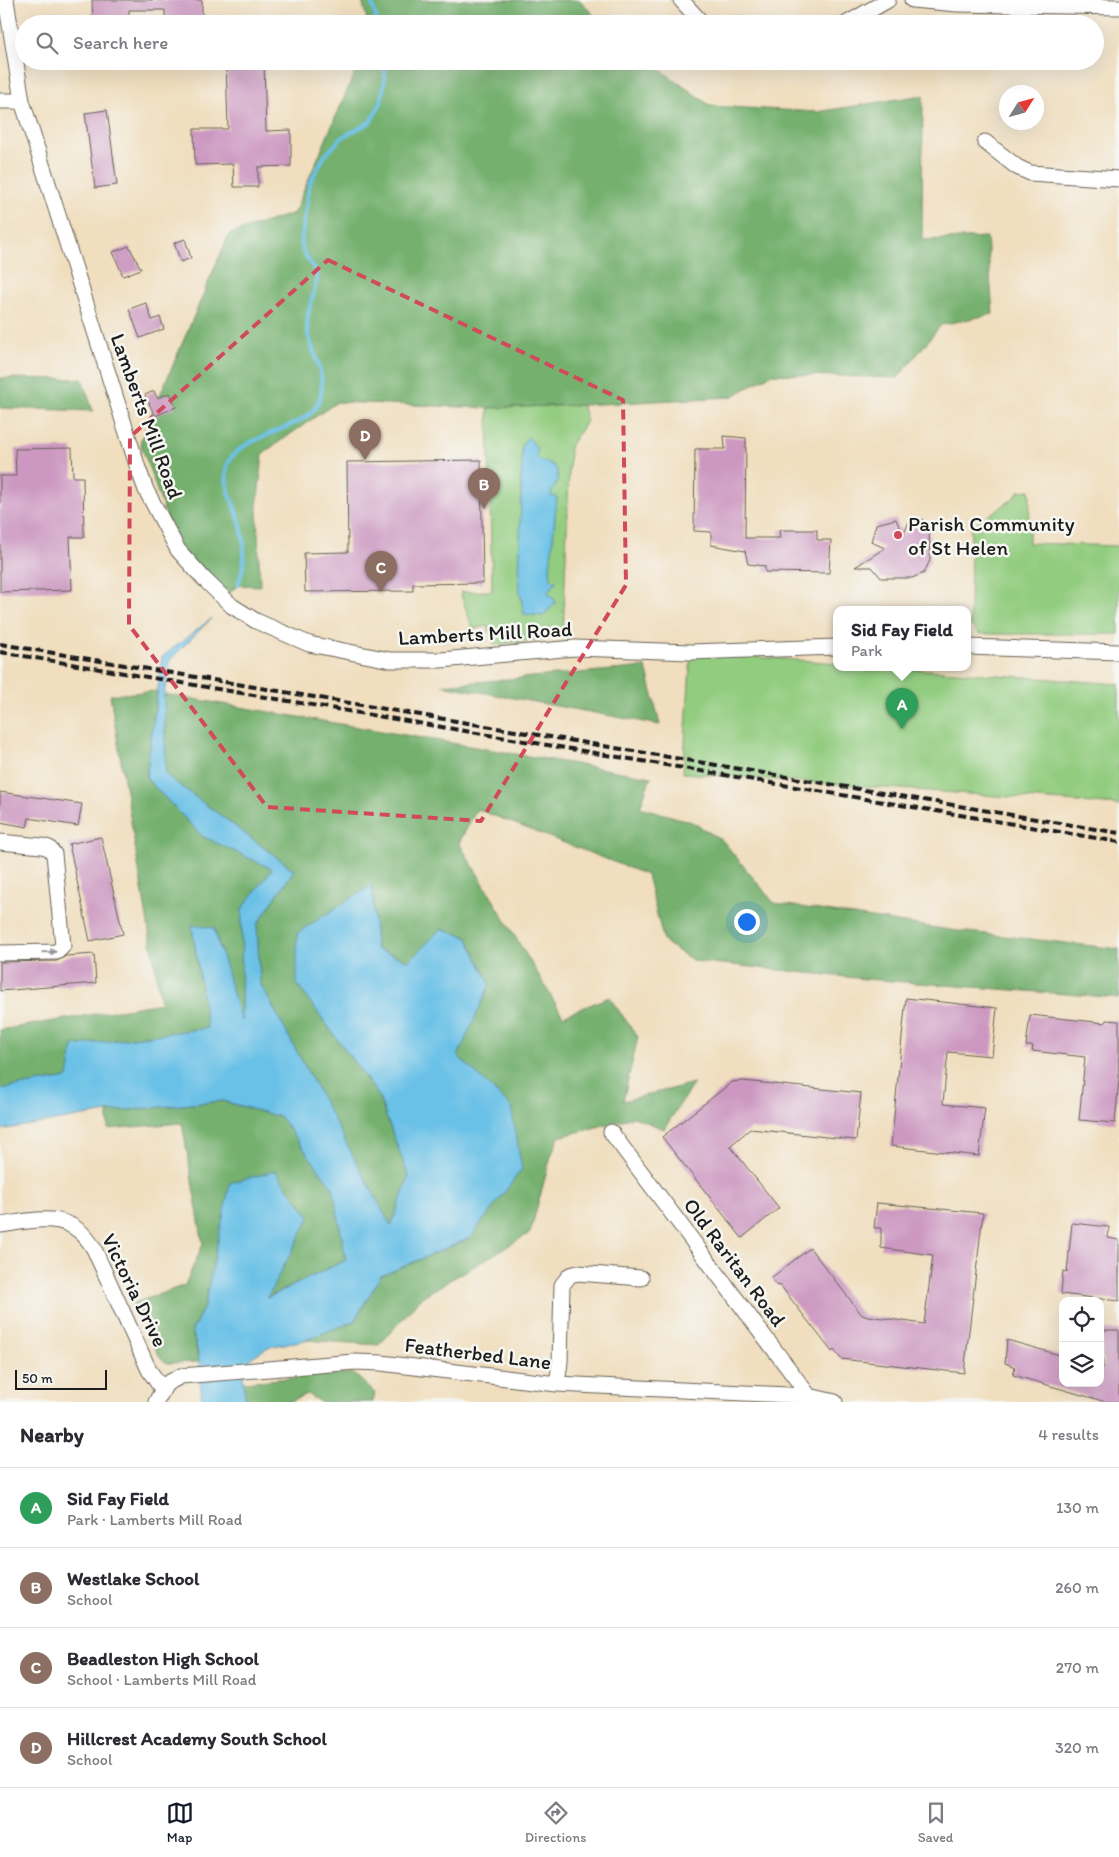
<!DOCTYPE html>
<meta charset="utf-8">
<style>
body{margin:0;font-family:Itim,sans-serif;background:#f2f2f3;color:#2b2b33}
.controls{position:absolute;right:15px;bottom:15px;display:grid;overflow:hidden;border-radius:10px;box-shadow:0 5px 20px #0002}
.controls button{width:45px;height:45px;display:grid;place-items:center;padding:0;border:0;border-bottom:1px solid #e1e1e2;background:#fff;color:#2b2b33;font:25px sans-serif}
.compass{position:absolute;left:999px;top:85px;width:45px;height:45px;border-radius:50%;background:#fff;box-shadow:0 5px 20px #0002;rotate:53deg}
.scale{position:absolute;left:15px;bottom:12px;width:92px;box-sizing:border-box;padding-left:5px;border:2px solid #1c1c1c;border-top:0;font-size:14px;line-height:18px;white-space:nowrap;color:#1c1c1c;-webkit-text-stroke:4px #f6f6f2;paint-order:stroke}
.you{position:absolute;left:746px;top:921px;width:18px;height:18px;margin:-12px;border:4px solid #fff;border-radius:50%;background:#1a73e8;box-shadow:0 0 0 8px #1a73e833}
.badge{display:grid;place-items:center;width:32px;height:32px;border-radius:50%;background:#111827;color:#fff;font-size:16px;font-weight:700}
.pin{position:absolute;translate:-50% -41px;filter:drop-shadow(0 1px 2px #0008)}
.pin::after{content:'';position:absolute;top:26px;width:18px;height:15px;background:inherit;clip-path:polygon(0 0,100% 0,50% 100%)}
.popup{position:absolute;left:833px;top:606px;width:138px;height:65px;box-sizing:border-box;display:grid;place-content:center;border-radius:10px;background:#fff;filter:drop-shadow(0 1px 4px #0005);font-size:16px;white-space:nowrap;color:#7c7c81}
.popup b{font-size:19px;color:#2b2b33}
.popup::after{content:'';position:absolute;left:50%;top:100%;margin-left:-10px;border:10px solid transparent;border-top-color:#fff}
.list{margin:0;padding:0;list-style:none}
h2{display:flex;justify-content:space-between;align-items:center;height:65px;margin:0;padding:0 20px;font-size:21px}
h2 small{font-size:16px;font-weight:400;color:#7c7c81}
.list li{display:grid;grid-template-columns:32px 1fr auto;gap:15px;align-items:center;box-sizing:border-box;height:80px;padding:0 20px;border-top:1px solid #e1e1e2}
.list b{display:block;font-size:19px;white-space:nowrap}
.list p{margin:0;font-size:16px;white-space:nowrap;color:#7c7c81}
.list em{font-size:16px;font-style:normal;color:#7c7c81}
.icon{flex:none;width:28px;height:28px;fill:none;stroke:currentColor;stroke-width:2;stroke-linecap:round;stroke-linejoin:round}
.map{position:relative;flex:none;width:1119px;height:1402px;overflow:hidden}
.search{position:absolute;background:#fff;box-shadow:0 5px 20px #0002;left:15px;right:15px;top:15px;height:55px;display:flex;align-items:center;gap:12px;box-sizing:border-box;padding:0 18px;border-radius:28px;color:#7c7c81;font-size:19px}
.sheet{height:385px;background:#fff}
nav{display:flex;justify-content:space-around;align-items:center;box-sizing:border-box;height:70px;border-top:1px solid #e1e1e2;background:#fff;font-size:14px;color:#7c7c81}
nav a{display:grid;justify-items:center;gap:2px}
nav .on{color:#111827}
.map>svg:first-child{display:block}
</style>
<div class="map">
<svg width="1119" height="1402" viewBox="0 0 1119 1402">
<rect width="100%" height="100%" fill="#f6f6f2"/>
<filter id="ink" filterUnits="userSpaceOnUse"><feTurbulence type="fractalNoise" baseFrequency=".02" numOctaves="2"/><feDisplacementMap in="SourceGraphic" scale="10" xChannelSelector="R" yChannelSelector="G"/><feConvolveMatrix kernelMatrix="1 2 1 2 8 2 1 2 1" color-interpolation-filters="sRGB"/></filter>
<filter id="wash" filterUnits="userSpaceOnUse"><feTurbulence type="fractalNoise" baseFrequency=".0096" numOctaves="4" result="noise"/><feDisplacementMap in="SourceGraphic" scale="20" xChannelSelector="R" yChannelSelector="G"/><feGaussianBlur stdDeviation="1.12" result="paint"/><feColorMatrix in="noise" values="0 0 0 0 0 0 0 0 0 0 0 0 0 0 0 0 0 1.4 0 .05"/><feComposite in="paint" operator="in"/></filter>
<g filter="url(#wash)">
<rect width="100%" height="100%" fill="#f0debe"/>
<path fill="#92cc7f" stroke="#57744e" d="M582,405L587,420L570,446L563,636L494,645L488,626L473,629L460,592L492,591L488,408Z
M1030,490L1029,543L1119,546V634H979L970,625L971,527L1013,499L1019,491Z
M691,652L837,663V668H901L1119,684V805L683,773Z"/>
<path fill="#75b06e" stroke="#486645" d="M362,0H580L602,24H368Z
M360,61H648L711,106L817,112L923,95L922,240L987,237L993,314L941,325L898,378L772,374L731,397L582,405L488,408L337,402L263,453L257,507L260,586L238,585L224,598L178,550L140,442L229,234L294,213Z
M0,378L82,379L93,411L0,408Z
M646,667L660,725L442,685Z
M157,691L146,778L202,836L273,869L242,909L241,1024L214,928L192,925L207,1028L73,1046L69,1078L0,1089V1030L161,1003L110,695Z
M164,694L651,777L640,807L692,822L722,840L774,903L950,930L1119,949V998L865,979L694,961L664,942L647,875L477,809L459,843L563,1016L609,997L638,1037L623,1101L694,1083L664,1129L634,1117L559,1137L551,1156L530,1233L423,1296L379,1345L305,1340L354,1321L381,1276L470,1238L511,1107L457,1056L490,984L467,937L441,929L409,961L376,949L372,885L297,984L378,1095L409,1177L391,1227L260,983L257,925L294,870L166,775Z
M223,1101L280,1117L333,1188L346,1260L266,1298L231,1183L204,1307L192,1330L199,1362L168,1363L161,1359L132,1304L185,1285L203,1244L182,1123L108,1129V1112Z
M353,1373L375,1393L373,1402H320L307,1394L288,1402H246L243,1382Z"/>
<path fill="#6ac1e7" stroke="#436e82" d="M528,437L537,448V457L541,461L552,464L557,470L558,481L552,491L551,496L557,497L550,570L551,579L556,581L548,592L556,602L543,616L524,614L519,586L522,445Z
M212,618L170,660L164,694L166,775L294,870L257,925L260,983L391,1226L409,1177L378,1095L297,984V933L372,885L376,949L409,961L441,929L467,937L490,984L458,1056L511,1107L522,1169L470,1238L381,1276L354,1321L305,1340L268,1347L252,1357L244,1368L243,1382L246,1402H202L198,1352L192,1330L204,1307L230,1183L275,1171L310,1217L267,1298L346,1260L333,1188L280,1117L223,1101L108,1112L0,1130V1089L68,1078L73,1046L207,1028L192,925L214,928L241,1021L242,909L272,869L202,836L146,778L162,657Z"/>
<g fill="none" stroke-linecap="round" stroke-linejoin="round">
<path stroke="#6ac1e7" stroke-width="4" d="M371,0L378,24
M238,585C245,566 246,546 241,526C236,506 223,488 227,467C234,434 306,432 318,403C329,376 313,357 308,333C304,312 317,293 317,273L303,252L301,241L310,182L324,157L341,138L370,122L381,103L385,78V61"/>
</g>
<g id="blocks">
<path fill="#cc98c1" d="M92,0H202V24H165V10H129V24H93Z
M226,61H264L266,131L291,130V166L258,167V187H234L233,164L195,165L194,129H228Z
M107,110L117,185L95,188L85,113Z
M185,239L191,258L181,262L174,243Z
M129,246L141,269L123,276L113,252Z
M146,303L152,320L160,317L164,329L140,338L129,309Z
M154,391L157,398L170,393L176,407L155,416L145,395Z
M724,436L746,438L745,538H780L779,530H817V540H831L829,573L765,572V566L748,564L745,551L711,545V532L694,531L695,449H725Z
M72,448L73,477H83L84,537H70L72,590L0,592V476H16L15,449Z
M481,460L483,583L413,584V591L305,592L304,553L348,552L347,462Z
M911,517L924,520L923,525L929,529L930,560L924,573L912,578H881L872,567H855L885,548L871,542L876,524L896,519L903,536Z
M0,792L82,804L78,826L29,818L27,827L0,822Z
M101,837L123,934L90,941L69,844Z
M94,954L96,983L0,991V962L57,961L66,956Z
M906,998L997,1008L992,1056L948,1052L943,1104L985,1108L979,1156L891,1146Z
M1030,1015L1105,1023L1106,1020L1119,1021V1080L1115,1123L1079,1120L1085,1057L1032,1051L1033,1046H1026Z
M743,1081L861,1093L856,1140L750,1129L730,1146L779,1208L742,1238L662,1137L732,1082Z
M877,1203L983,1213L964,1373L841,1359L834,1350L832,1352L780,1285L778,1286L771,1278L810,1248L862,1315L924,1324L933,1255L881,1248V1228H874Z
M1072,1223L1109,1227L1108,1238L1119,1240V1301L1061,1294L1063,1271L1067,1272Z
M1101,1330H1119V1402H1106L1013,1375L1015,1367L1005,1363L1007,1340L1063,1356V1383H1100V1367L1103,1368Z"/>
</g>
</g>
<g filter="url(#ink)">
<use href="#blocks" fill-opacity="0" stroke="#666055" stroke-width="1"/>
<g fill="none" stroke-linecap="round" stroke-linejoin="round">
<g stroke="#666055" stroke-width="17">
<path id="minor" d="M6,0L22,101L138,468L146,490L178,550L204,579L232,606L256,621L309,644L390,660H441L575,648L691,652L837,647
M681,0L703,24
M912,0L957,4L1119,7
M846,24L888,0
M0,101H22
M985,142L1017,167L1030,173L1119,179
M967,647L1119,652
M0,842L42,846L49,848L54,854L63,946L57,952L0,953
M611,1132L809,1396
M0,1225C38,1220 71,1209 94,1249L149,1370L162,1389
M557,1384L560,1362L562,1285L570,1275L578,1273L641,1278
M156,1402L166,1384L181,1376L355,1362L381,1363L557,1384L809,1396L835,1402"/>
</g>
<use href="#minor" stroke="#fff" stroke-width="15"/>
<path stroke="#1c1c1c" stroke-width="4" stroke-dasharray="8 4" stroke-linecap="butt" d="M0,644L1119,833
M0,652L1119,842"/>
</g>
<defs><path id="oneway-solid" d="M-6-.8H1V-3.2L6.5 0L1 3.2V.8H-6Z" transform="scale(1.25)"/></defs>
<use fill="#999" href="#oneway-solid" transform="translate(49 952) rotate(-2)"/>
</g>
<path fill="none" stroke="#d1495b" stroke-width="4" stroke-dasharray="10 6" stroke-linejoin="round" d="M328,260L623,400L626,585L481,821L267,807L129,625L130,437Z"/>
<circle fill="#d1495b" stroke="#f6f6f2" stroke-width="2" cx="898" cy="535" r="5"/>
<g text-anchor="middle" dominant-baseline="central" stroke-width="5" stroke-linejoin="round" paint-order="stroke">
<g font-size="21" fill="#1c1c1c" stroke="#f6f6f2">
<text transform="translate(147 416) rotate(70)">Lamberts Mill Road</text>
<text transform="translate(485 633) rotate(-3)">Lamberts Mill Road</text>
<text transform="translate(735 1262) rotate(53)">Old Raritan Road</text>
<text transform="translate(135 1290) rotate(64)">Victoria Drive</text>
<text transform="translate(478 1353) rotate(7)">Featherbed Lane</text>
</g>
<g font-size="21" fill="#1c1c1c" stroke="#f6f6f2" text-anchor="start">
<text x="908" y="523">Parish Community<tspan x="908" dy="24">of St Helen</tspan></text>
</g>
</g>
</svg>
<div class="controls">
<button><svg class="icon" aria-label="locate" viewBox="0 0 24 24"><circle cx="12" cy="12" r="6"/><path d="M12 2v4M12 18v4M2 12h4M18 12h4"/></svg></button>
<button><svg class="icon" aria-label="layers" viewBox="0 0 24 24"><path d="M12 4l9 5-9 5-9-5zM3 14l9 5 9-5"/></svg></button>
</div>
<svg class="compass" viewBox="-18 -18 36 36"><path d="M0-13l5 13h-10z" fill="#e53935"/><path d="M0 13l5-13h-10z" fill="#7c7c81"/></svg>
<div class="scale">50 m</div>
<div class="you"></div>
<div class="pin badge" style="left:902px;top:729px;background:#2e9e5b">A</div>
<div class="popup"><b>Sid Fay Field</b>Park</div>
<div class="pin badge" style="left:484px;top:509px;background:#8d6e63">B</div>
<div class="pin badge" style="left:381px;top:592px;background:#8d6e63">C</div>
<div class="pin badge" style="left:365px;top:460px;background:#8d6e63">D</div>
<div class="search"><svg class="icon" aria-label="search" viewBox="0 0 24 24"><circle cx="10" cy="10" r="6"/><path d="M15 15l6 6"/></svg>Search here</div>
</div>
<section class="sheet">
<h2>Nearby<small>4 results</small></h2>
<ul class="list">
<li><span class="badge" style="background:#2e9e5b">A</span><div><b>Sid Fay Field</b><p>Park · Lamberts Mill Road</p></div><em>130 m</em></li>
<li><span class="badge" style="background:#8d6e63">B</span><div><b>Westlake School</b><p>School</p></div><em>260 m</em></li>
<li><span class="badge" style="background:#8d6e63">C</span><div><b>Beadleston High School</b><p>School · Lamberts Mill Road</p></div><em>270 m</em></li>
<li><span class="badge" style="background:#8d6e63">D</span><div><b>Hillcrest Academy South School</b><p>School</p></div><em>320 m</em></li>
</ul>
</section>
<nav>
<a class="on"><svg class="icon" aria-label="map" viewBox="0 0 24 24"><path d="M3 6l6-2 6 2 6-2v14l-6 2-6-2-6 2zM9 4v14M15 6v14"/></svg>Map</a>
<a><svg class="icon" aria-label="directions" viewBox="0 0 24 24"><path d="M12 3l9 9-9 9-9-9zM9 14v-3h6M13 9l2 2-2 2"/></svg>Directions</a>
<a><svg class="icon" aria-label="saved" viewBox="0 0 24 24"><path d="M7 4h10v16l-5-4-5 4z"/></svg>Saved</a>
</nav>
